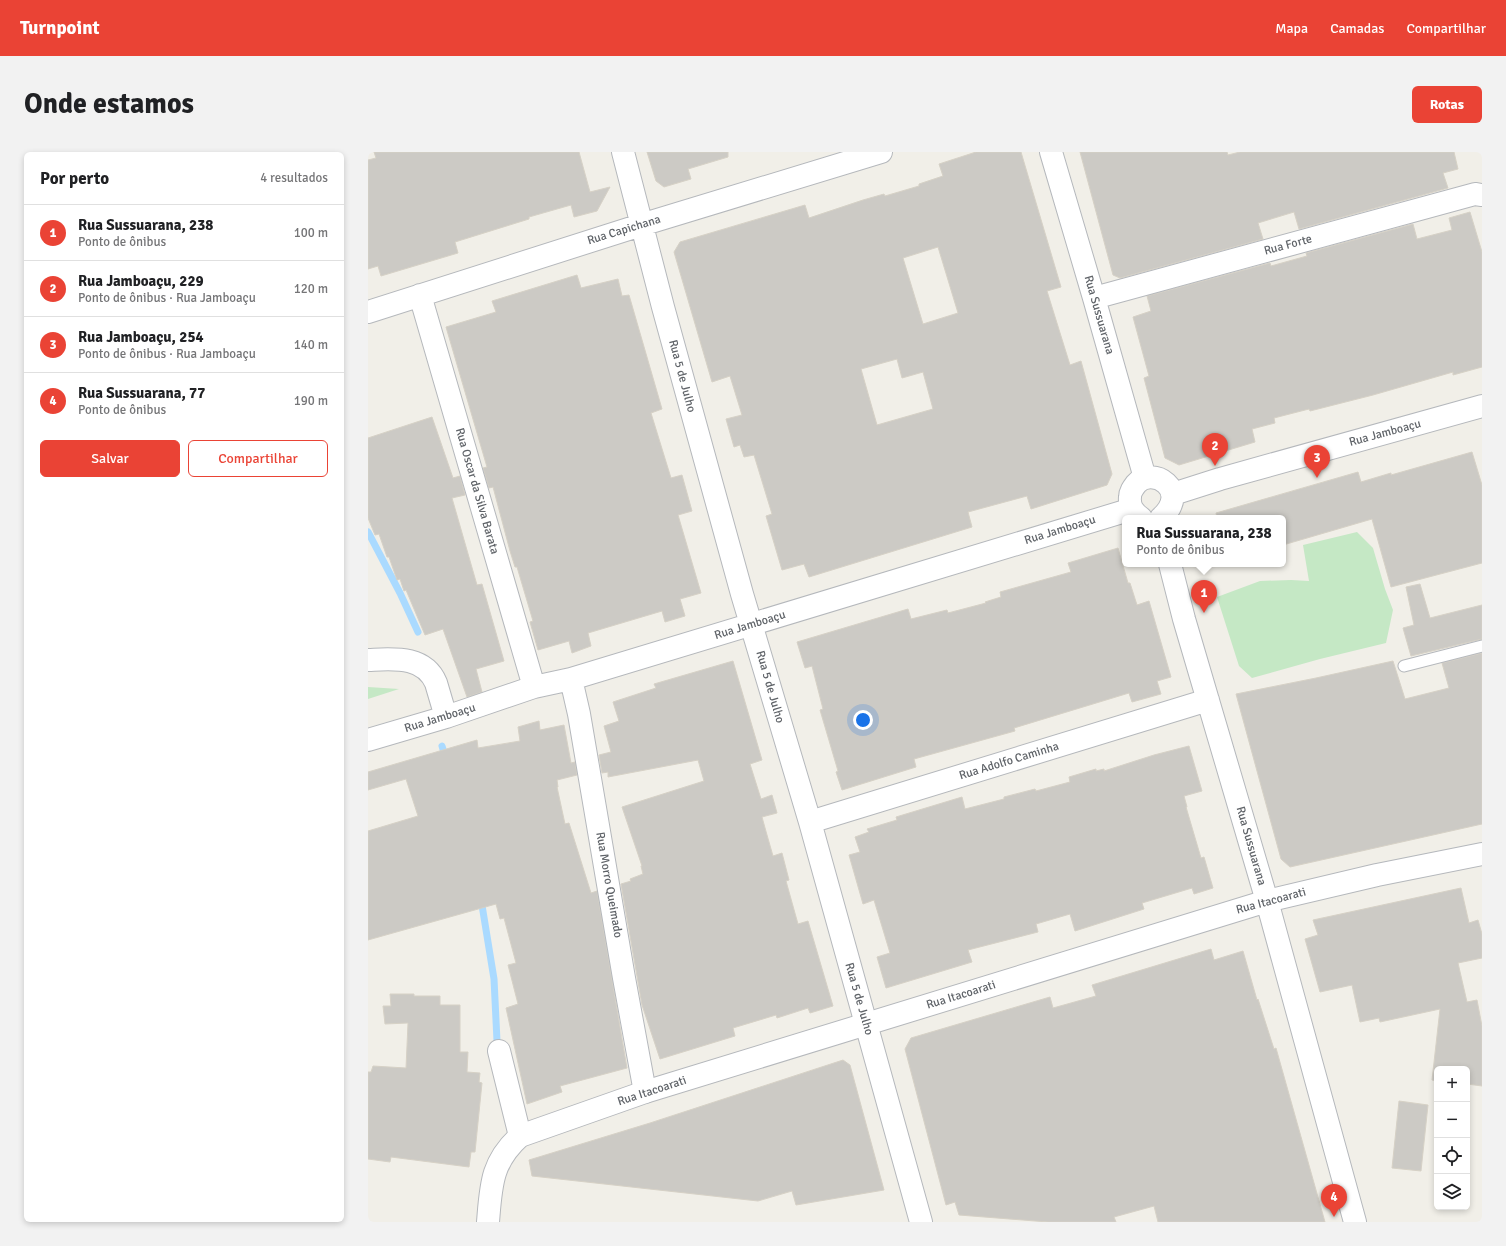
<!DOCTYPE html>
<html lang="pt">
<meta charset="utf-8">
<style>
body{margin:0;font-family:Signika,sans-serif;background:#f2f2f2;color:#202124}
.controls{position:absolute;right:12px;bottom:12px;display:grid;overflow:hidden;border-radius:6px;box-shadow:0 2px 6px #0003}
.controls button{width:36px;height:36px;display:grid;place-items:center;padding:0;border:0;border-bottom:1px solid #e0e0e0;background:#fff;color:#202124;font:20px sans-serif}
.you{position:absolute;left:495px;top:568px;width:14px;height:14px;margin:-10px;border:3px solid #fff;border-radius:50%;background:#1a73e8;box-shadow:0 0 0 6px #1a73e833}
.badge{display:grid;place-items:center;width:26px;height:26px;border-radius:50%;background:#ea4335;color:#fff;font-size:13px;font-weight:700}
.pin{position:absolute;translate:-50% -33px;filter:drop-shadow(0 1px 2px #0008)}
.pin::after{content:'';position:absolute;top:21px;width:14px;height:12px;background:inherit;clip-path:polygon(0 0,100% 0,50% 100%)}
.popup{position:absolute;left:754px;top:363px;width:164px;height:52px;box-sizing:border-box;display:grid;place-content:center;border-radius:6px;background:#fff;filter:drop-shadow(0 1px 3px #0005);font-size:13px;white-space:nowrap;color:#757577}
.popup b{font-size:15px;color:#202124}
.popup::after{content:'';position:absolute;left:50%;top:100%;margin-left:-8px;border:8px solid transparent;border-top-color:#fff}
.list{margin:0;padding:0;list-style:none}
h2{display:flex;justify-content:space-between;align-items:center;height:52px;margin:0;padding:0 16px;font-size:17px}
h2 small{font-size:13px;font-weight:400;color:#757577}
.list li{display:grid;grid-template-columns:26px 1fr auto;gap:12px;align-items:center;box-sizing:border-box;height:56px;padding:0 16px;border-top:1px solid #e0e0e0}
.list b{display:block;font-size:15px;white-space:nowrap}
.list p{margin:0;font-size:13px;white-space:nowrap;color:#757577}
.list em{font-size:13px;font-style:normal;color:#757577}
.actions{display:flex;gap:8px;padding:12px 16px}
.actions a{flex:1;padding:9px 0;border:1px solid #ea4335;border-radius:6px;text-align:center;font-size:14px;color:#ea4335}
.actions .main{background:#ea4335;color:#fff}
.icon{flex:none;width:22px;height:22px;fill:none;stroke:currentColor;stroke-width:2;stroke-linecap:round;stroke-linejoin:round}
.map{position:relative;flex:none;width:1114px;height:1070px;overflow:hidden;border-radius:6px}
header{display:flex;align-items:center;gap:24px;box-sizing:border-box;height:56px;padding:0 20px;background:#ea4335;color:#fff}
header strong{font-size:19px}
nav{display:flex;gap:22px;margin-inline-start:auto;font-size:14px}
.intro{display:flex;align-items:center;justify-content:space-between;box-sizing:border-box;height:96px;padding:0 24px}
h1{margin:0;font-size:28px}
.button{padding:10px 18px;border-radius:6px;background:#ea4335;color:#fff;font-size:14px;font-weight:700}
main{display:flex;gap:24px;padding:0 24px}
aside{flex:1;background:#fff;border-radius:6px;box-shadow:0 2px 6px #0003}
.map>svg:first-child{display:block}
</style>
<header>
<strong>Turnpoint</strong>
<nav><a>Mapa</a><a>Camadas</a><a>Compartilhar</a></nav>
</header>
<div class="intro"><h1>Onde estamos</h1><a class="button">Rotas</a></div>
<main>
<aside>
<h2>Por perto<small>4 resultados</small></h2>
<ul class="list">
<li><span class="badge">1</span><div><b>Rua Sussuarana, 238</b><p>Ponto de ônibus</p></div><em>100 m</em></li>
<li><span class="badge">2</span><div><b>Rua Jamboaçu, 229</b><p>Ponto de ônibus · Rua Jamboaçu</p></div><em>120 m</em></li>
<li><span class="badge">3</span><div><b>Rua Jamboaçu, 254</b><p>Ponto de ônibus · Rua Jamboaçu</p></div><em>140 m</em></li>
<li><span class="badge">4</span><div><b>Rua Sussuarana, 77</b><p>Ponto de ônibus</p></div><em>190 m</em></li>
</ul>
<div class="actions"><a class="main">Salvar</a><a>Compartilhar</a></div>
</aside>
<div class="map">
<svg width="1114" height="1070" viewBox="0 0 1114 1070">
<rect width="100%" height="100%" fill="#f1efe8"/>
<path fill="#c5e8c5" d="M989,380L1005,396L1017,437L1025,458L1018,491L952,507L884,526L871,514L849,445L892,429L923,428L941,429L935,393Z
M0,535L31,537L0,547Z"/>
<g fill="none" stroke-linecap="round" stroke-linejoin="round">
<path stroke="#aadaff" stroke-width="7" d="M0,380L32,441L50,480
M74,594L78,607
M113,747L126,827L129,889"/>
</g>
<path fill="#cccac5" stroke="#d6d1c6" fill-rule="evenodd" d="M6,0H211L222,40L242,35L229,59L206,65L203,53L161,65V67L87,90L90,101L13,124L10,114L0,117V8L8,6Z
M279,0H360V5L320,17L323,27L296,35L288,29Z
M608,0H653L693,135L679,139L702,213L713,209L744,322L739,333L663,357L659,344L600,360L604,375L441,425L436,412L414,418L398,364L404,362L386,303L376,305L372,293L366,295L358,267L374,263L362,224L344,230L306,100L312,90L437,53L441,66L495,48L516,42L517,44L551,34V32L575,24L571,12ZM570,95L590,161L555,172L535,106ZM529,207L534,226L555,220L565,257L509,273L493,217Z
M712,0H859L860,3L872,0H1086L1090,17L1075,21L1080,36L931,77L926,60L890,71L895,87L752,126L745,123Z
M1102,60L1114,100V215L1085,223V220L1005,243L942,259L941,257L906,266L907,271L884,277L887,290L811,313L797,306L776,226L781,224L765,165L783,159L779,144L902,111L903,114L939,104L938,101L1045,72L1049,87L1084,78L1081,66Z
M209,123L213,136L250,127L254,144L261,143L294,257L283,261L303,326L314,323L324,359L310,363L333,441L312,447L317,464L297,470L294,459L220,481L223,494L204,501L201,489L170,498L162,470L165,469L149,415H147L142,399L125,335L121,336L115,316L119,315L78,175L128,160L124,149Z
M64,265L85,326L92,324L97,343L84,346L109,433L114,432L136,509L108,517L114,540L99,545L75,477L57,483L38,438L36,439L32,427L29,428L21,405H19L11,382L7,383L0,366V286Z
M1104,300L1114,333V411L1057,426L1023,435L1004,367L915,393V366H849L848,361L990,320L993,330L1023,321V323Z
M750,396L760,431H762L769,453L781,449L803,525L789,529L793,542L764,550L761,541L646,576L647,579L546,607L548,615L474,638L468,620L470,619L452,558L455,557L444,514L437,516L429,490L540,457L543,467L579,458L580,461L618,451L617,450L633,445L632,440L703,420L700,411Z
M1052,432L1062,466L1114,453V487L1043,504L1035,476L1046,473L1038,435Z
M1114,501V672L922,715L913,707L868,542L948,526L1025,509L1037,547L1081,536L1074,511Z
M365,509L394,608L382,612L393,647L404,643L409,661L394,665L399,683L405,704L414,701L421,728L418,729L430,772L440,769L465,854L442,861L440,856L409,866L408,863L365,876L367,884L292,907L274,853L253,732L263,729L262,727L275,722L273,714H274L254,655L336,629L330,608L240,625V620L234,621L231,603L243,600L236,574L251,569L245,550L288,536L286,532Z
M171,569L172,578L196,573L203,611L207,610L209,623L189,628L190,635H189L197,672L201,671L223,741L229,739L259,916L192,934L194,940L159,952L138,856L150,852L140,813L148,811L136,766L132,767L128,752L0,788V679L50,664L38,627L0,638V620L109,588L110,596L152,589L150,575Z
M821,594L834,639L816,644L819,655H818L833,706L836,705L845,736L826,742L824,736L774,751L776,757L707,779L702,762L668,772L670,780L600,798L604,810L518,836L509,805L522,801L506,748L495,752L481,703L492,700L487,685L501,680L499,677L529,668L528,665L594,645L597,657L636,647V645L667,637L668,639L702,630L701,625L728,617V619L736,617V619L786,603Z
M1093,736L1101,771L1110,768L1114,782V806L1090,811L1099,850L1109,848L1114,874V934L1099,932V917H1069V929L1064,928L1072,857L1012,870L1011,866L992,870L984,833L952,840L937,787L950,783L945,768Z
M843,797L846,808L875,799L889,848L890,847L906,897L908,896L957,1070H790L786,1054L746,1065L748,1070H680L591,1063L587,1050L578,1053L537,897L543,886L682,845L685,856L728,844L724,833Z
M22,842H46V844H72V853H92V900H100L99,920L112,921L111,930L114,931L107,1000H103L101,1015L23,1005L22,1010L0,1007V920H3L5,914L38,916L40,871L17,872L15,854H23Z
M475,908L482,913L516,1038L428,1053L424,1039L390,1049L164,1024L161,1008L282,971Z
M1031,949L1060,953L1053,1019L1024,1016Z"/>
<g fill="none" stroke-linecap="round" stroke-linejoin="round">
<g stroke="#b5b8bc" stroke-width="13">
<path id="service" d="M1036,514L1114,494"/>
</g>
<g stroke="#b5b8bc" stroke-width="24">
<path id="minor" d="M255,0L295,155L374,442L442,670L553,1070
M683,0L726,146L777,326
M52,143L166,535
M726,146L1107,42L1114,43
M0,160L273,73L513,0
M805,342L852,327L1114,254
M773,366C766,361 761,355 762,345C762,340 765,336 768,332C784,313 824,338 793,366
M802,412L816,467L899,749L1009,723L1114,702
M0,508C25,507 56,503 68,531L78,565
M203,527L211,562L256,826L277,940
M0,588L78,565L166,535L203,527L764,357
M442,670L840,548
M131,899L152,984"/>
</g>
<g stroke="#b5b8bc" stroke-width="24">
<path id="tertiary" d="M120,1070C123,1034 123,1010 152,984L277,940L899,749L987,1070"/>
</g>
<use href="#service" stroke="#fff" stroke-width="11"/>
<use href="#minor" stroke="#fff" stroke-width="22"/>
<use href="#tertiary" stroke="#fff" stroke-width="22"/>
</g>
<g text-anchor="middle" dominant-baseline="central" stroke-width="4" stroke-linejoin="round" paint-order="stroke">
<g font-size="12" fill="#5f6368" stroke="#fff">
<text transform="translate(256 78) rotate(-17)">Rua Capichana</text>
<text transform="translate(920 93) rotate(-15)">Rua Forte</text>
<text transform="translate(731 163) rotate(74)">Rua Sussuarana</text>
<text transform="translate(314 224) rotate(75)">Rua 5 de Julho</text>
<text transform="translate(1017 281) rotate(-15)">Rua Jamboaçu</text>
<text transform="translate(109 339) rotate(74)">Rua Oscar da Silva Barata</text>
<text transform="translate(692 378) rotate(-17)">Rua Jamboaçu</text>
<text transform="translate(382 473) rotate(-17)">Rua Jamboaçu</text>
<text transform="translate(402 535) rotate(74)">Rua 5 de Julho</text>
<text transform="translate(72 566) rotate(-17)">Rua Jamboaçu</text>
<text transform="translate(641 609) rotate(-17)">Rua Adolfo Caminha</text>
<text transform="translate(883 694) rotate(74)">Rua Sussuarana</text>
<text transform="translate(241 733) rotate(80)">Rua Morro Queimado</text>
<text transform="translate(903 749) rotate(-15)">Rua Itacoarati</text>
<text transform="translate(593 843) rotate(-17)">Rua Itacoarati</text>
<text transform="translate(491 847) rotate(74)">Rua 5 de Julho</text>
<text transform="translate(284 939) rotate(-18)">Rua Itacoarati</text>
</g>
</g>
</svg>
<div class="controls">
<button>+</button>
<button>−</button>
<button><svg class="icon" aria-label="locate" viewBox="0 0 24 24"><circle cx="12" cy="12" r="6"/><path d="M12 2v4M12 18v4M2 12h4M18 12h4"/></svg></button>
<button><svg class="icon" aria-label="layers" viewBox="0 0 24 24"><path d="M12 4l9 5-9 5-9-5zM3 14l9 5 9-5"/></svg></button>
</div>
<div class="you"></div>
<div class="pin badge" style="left:836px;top:461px">1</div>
<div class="popup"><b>Rua Sussuarana, 238</b>Ponto de ônibus</div>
<div class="pin badge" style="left:847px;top:314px">2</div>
<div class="pin badge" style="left:949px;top:326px">3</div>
<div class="pin badge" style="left:966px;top:1065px">4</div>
</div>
</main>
